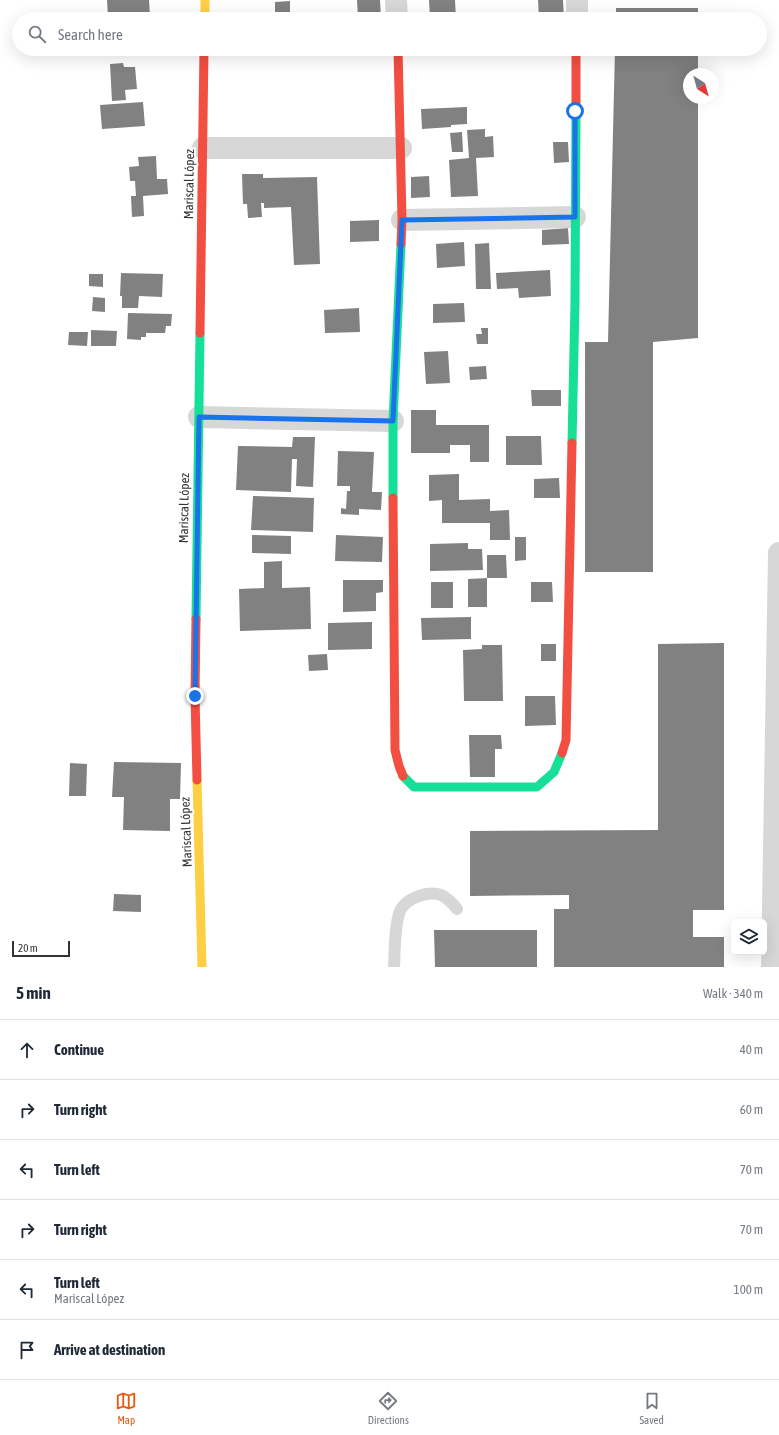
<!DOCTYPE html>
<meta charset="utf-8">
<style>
body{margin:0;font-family:"Asap Condensed",sans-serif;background:#f6f6f7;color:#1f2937}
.controls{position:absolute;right:12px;bottom:12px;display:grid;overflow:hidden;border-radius:6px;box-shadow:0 4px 16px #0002}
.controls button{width:36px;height:36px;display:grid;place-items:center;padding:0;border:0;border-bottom:1px solid #e0e1e3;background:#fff;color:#1f2937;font:20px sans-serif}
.compass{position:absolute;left:683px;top:68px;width:36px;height:36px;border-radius:50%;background:#fff;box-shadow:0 4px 16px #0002;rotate:143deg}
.scale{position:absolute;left:12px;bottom:10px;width:58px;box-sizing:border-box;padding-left:4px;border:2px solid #333;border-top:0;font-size:11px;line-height:14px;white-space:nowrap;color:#333;-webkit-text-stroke:3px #fff;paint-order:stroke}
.stop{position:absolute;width:12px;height:12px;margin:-9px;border:3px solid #1a73e8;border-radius:50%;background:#fff}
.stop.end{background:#1a73e8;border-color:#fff;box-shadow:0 1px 4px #0008}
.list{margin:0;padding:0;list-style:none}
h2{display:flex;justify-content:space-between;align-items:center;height:52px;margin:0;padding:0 16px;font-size:17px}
h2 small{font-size:13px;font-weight:400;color:#747a83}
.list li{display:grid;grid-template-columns:26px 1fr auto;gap:12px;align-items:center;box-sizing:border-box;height:60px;padding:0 16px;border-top:1px solid #e0e1e3}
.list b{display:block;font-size:15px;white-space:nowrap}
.list p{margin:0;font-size:13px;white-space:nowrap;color:#747a83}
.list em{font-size:13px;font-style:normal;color:#747a83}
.icon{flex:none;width:22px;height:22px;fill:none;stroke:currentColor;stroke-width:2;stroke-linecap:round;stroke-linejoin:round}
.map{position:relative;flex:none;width:779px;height:967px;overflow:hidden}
.search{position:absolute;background:#fff;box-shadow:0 4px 16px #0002;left:12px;right:12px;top:12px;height:44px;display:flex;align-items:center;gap:10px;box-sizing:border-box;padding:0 14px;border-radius:22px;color:#747a83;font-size:15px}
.sheet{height:412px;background:#fff}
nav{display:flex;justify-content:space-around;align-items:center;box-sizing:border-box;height:56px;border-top:1px solid #e0e1e3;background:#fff;font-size:11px;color:#747a83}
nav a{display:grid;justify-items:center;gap:2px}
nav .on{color:#ea580c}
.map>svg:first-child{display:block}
</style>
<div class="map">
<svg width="779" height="967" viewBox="0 0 779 967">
<rect width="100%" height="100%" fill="#fff"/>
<path fill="#818181" d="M107,0H149L150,16L108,18Z
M357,0H380L381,18L358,19Z
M429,0H455L456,19H430Z
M538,0H563L564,19H539Z
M290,1V16L275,17V2Z
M616,8H698V19H616Z
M615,49H698V74H689V98H698V338L653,342V572H585V342H608Z
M123,63L124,67H135L137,89L125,90L126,100L112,101L110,64Z
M143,102L145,126L102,129L100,105Z
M467,107V124L451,125V127L422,129L421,109Z
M485,129V137L493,136L494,157L476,158L478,196L451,197L449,160L469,158L467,130Z
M462,132L463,152H452L450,133Z
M553,142H568L569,162L554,163Z
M156,156L157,179H167L168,194L143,196L144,216L132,217L131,196H136L135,181H130L129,167L139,166L138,157Z
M242,174H263V178L317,177L320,264L294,265L291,207L264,208V203H261L262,217L248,218L247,204H243Z
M429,176L430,197L411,198V177Z
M379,220V241L350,242V221Z
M568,228L569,244L542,245V230Z
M464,242L465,266L437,268L436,244Z
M489,243L491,289H476L475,244Z
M550,270L551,296L519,298L518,288L497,289L496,273Z
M121,273L163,274L162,297L139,296L138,308H122V296H120Z
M89,274H103V287L89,286Z
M93,297L105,298V312L92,311Z
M464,303L465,322L433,323V304Z
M359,308L360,332L325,333L324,310Z
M128,313L172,314L171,326H166L165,333H146V337H141V340L127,339Z
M481,328H488V344H477L476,334H482Z
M91,330L117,331L116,346H91Z
M69,332H88L87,346L68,345Z
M448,351L450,383L426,384L424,352Z
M486,366L487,379L470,380L469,367Z
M531,390H561V406H532Z
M411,410H436V425H489V462H470V445H450V453H411Z
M506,436H541L542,465H506Z
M293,437H315L313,487L296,486L297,459H292L291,492L236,490L238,446L292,447Z
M338,451L374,452L372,492H382L381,510L359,509V515L341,514V508L346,509L347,491H350V486H337Z
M459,474V500L490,499V511L509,510L510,540H490V523H442V500L429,501V475Z
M559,478L560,498H534V479Z
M253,496L314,498L313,532L251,530Z
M252,535L291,536V554L252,553Z
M336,535L383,537L382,562L335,561Z
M515,537H526V560L515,561Z
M468,543V549H482L483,570L430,571V544Z
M487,555H506L507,578H487V607H468V579L487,578Z
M282,561V588L310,587L311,629L240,631L239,589L264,588V562Z
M343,580H383V592L376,593V611L343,612Z
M431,582H453V608H431Z
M531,582H552L553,602H531Z
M471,617V639L422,640L421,618Z
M372,622V649L328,650V623Z
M724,643V910H693V937H724V967H554V909H569V895L470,896V831L658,830V644Z
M541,644H556V661H541Z
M482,645H502L503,701H464L463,650L482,649Z
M327,654L328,670L309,671L308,655Z
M525,696H555L556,725L525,726Z
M469,735H501L502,749H495V777H470Z
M114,762L181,763L180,799H170V831L123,830L124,797H112Z
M70,763L87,764L86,796H69Z
M114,894L141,895V912L113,911Z
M434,930H537V967H435Z"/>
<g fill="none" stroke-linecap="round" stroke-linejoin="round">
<path stroke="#d7d7d7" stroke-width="12" d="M394,967C395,950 394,931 399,914C403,899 427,890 441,895C448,898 452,903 457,909"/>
<path stroke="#d7d7d7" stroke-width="22" d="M396,0L397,19
M577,19V0
M203,148H401
M402,220L575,217
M199,417L393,421
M772,967L779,553"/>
<path stroke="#16e098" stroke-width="9" d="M572,443L575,303L576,112
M393,498V421L401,244
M196,619L200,333
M403,776L414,787H537L554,772L562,753"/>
<path stroke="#ffcf43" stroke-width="9" d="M205,0V19
M197,780L202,967"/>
<path stroke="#f24e42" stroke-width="9" d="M398,49L402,220L401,244
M576,112V49
M200,333L204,49
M393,498L395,750L399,766L403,776
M196,619L195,696L197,780
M562,753L566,740L572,443"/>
</g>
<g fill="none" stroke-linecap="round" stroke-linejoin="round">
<path stroke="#1a73e8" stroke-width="5" d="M195,696L199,417L393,421L402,220L575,217V111"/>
</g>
<g text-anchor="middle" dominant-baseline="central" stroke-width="4" stroke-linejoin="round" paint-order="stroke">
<g font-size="13" fill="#333" stroke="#fff">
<text transform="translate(189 184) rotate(-89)">Mariscal López</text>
<text transform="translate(184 508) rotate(-89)">Mariscal López</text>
<text transform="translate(186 832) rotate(-92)">Mariscal López</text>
</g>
</g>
</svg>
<div class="controls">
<button><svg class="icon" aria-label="layers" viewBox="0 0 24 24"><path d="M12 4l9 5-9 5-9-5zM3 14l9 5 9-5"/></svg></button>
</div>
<svg class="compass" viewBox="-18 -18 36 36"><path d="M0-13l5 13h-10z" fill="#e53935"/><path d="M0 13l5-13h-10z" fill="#747a83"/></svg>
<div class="scale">20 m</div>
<div class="stop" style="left:575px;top:111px"></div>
<div class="stop end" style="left:195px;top:696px"></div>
<div class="search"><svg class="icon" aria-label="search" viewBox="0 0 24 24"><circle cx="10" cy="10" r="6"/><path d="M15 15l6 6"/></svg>Search here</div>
</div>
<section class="sheet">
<h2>5 min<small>Walk · 340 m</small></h2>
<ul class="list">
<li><svg class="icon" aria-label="ahead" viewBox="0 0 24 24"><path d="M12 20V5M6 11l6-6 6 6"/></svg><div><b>Continue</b></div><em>40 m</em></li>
<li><svg class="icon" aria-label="right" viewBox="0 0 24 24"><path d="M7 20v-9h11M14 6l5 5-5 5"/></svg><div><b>Turn right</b></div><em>60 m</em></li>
<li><svg class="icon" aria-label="left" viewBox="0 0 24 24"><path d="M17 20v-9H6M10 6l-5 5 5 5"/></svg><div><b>Turn left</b></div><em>70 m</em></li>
<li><svg class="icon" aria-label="right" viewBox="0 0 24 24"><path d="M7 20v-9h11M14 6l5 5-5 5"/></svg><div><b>Turn right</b></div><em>70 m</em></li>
<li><svg class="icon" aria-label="left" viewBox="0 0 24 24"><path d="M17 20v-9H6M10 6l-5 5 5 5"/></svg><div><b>Turn left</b><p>Mariscal López</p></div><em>100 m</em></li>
<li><svg class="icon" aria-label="arrive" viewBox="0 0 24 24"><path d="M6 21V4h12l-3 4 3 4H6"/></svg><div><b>Arrive at destination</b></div></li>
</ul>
</section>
<nav>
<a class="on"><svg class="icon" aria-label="map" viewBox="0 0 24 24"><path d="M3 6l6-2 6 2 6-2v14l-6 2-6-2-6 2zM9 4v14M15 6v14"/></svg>Map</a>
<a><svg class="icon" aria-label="directions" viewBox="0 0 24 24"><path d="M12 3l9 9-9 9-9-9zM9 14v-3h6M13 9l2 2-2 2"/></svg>Directions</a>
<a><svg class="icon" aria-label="saved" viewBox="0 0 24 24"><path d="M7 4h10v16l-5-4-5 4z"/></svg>Saved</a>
</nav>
